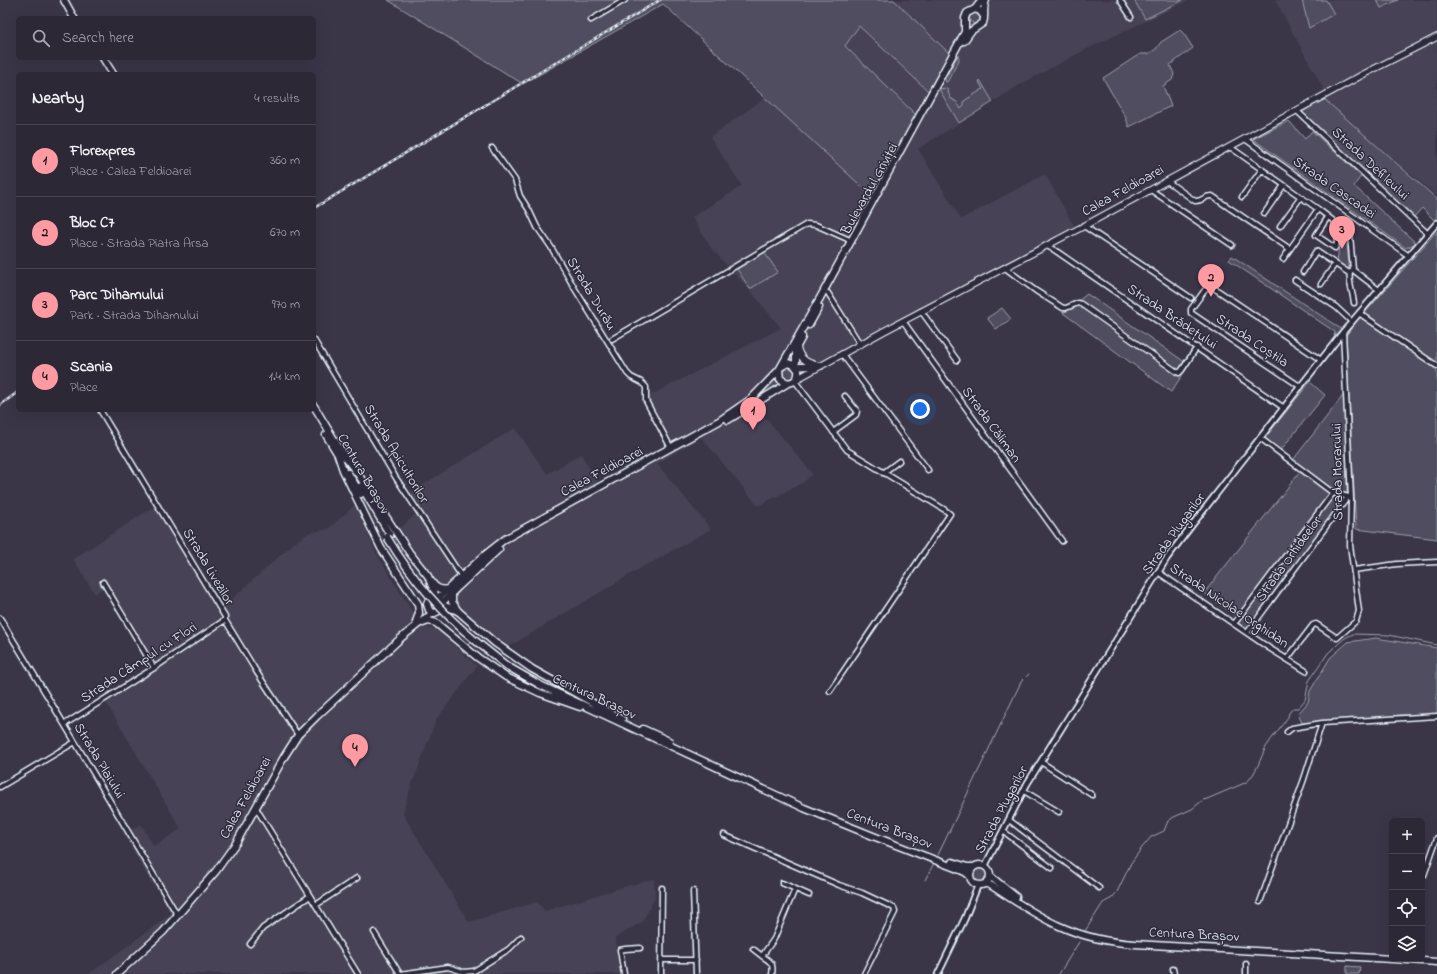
<!DOCTYPE html>
<meta charset="utf-8">
<style>
body{margin:0;font-family:"Indie Flower",sans-serif;background:#383442;color:#f1f3f6}
.controls{position:absolute;right:12px;bottom:12px;display:grid;overflow:hidden;border-radius:6px;box-shadow:0 4px 16px #0002}
.controls button{width:36px;height:36px;display:grid;place-items:center;padding:0;border:0;border-bottom:1px solid #484451;background:#2c2836;color:#f1f3f6;font:20px sans-serif}
.you{position:absolute;left:920px;top:409px;width:14px;height:14px;margin:-10px;border:3px solid #fff;border-radius:50%;background:#1a73e8;box-shadow:0 0 0 6px #1a73e833}
.badge{display:grid;place-items:center;width:26px;height:26px;border-radius:50%;background:#ff9aa2;color:#111;font-size:13px;font-weight:700}
.pin{position:absolute;translate:-50% -33px;filter:drop-shadow(0 1px 2px #0008)}
.pin::after{content:'';position:absolute;top:21px;width:14px;height:12px;background:inherit;clip-path:polygon(0 0,100% 0,50% 100%)}
.list{margin:0;padding:0;list-style:none}
h2{display:flex;justify-content:space-between;align-items:center;height:52px;margin:0;padding:0 16px;font-size:17px}
h2 small{font-size:13px;font-weight:400;color:#a6a6ad}
.list li{display:grid;grid-template-columns:26px 1fr auto;gap:12px;align-items:center;box-sizing:border-box;height:72px;padding:0 16px;border-top:1px solid #484451}
.list b{display:block;font-size:15px;white-space:nowrap}
.list p{margin:0;font-size:13px;white-space:nowrap;color:#a6a6ad}
.list em{font-size:13px;font-style:normal;color:#a6a6ad}
.icon{flex:none;width:22px;height:22px;fill:none;stroke:currentColor;stroke-width:2;stroke-linecap:round;stroke-linejoin:round}
.map{position:relative;flex:none;width:1437px;height:974px;overflow:hidden}
.search{position:absolute;background:#2c2836;box-shadow:0 4px 16px #0002;left:16px;top:16px;width:300px;height:44px;display:flex;align-items:center;gap:10px;box-sizing:border-box;padding:0 14px;border-radius:6px;color:#a6a6ad;font-size:15px}
.panel{position:absolute;background:#2c2836;box-shadow:0 4px 16px #0002;left:16px;top:72px;width:300px;height:340px;border-radius:6px}
.map>svg:first-child{display:block}
</style>
<div class="map">
<svg width="1437" height="974" viewBox="0 0 1437 974">
<rect width="100%" height="100%" fill="#3a3648"/>
<filter id="ink" filterUnits="userSpaceOnUse"><feTurbulence type="fractalNoise" baseFrequency=".025" numOctaves="2"/><feDisplacementMap in="SourceGraphic" scale="8" xChannelSelector="R" yChannelSelector="G"/><feConvolveMatrix kernelMatrix="1 2 1 2 8 2 1 2 1" color-interpolation-filters="sRGB"/></filter>
<g filter="url(#ink)">
<path fill="#464354" d="M894,0H1190L1085,50L1023,83L918,149L961,219L1045,174L1074,226L756,406L813,474L804,482L758,506L701,437L657,464L711,529L653,562L646,565L508,647L461,609L455,600L456,593L452,585L444,587L435,581L399,529L416,514L406,495L515,428L547,474L581,454L599,484L669,446L647,397L781,328L754,295L711,248L692,217L742,186L710,137L766,97L790,119L848,48L845,46L859,26L927,91L950,54Z
M1275,0H1437V196L1325,101L1324,90Z
M158,504L223,607L293,544L308,533L328,529L356,504L375,551L414,615L427,628L436,629L477,666L436,720L408,795L403,814L469,922L537,902L545,911L620,888L654,879L655,898L642,922L615,938L623,974H89L171,914L157,889L149,879L124,834L141,824L154,846L181,829L104,699L153,670L105,586L95,594L73,559Z"/>
<path fill="#504e5f" stroke="#9ca0ac" d="M388,0H894L950,54L928,91L859,26L845,46L916,115L871,195L663,4L523,84Z
M1134,0H1183L1145,19Z
M1302,0H1326L1334,14L1309,28Z
M1377,0H1398L1381,8Z
M969.5 18a5.5 5.5 0 1 1 11 0a5.5 5.5 0 1 1-11 0Z
M1180,30L1184,34L1193,48L1170,65L1174,74L1172,80L1163,86L1171,106L1129,127L1126,118L1103,78L1140,54H1148L1156,49L1161,42Z
M958,55L959,60L947,82H946L945,79Z
M980,80L993,102L959,123L940,91V89L945,88L949,91L948,92L951,99H953L954,101H956L961,109L964,105V101L983,89L979,82Z
M1324,99L1437,199V217L1434,220L1422,208L1414,217L1374,181L1381,172L1373,164L1364,171L1302,112Z
M1289,121L1305,139L1312,131L1361,176L1354,186L1416,243L1406,248L1253,139Z
M1341,229L1349,235L1350,242L1347,243L1349,266V268L1352,267L1350,270L1345,269L1337,263Z
M1437,231V364L1365,313Z
M764,252L778,272L750,289L737,269Z
M1232,256L1341,329L1334,336L1335,332L1229,260Z
M1087,294L1189,365L1171,392L1063,313Z
M1002,308L1011,319L996,329L987,318Z
M1360,316L1437,369V539L1356,529L1346,336Z
M781 373a7 7 0 1 1 14 0a7 7 0 1 1-14 0Z
M777,376L785,384L752,403L766,390Z
M1310,382L1325,395L1280,451L1265,438Z
M1345,393L1347,494L1335,491L1293,460Z
M1300,472L1330,494L1345,497L1247,631L1236,624L1237,617L1204,593Z
M1376,638L1437,648V715H1401L1302,723L1298,714L1308,702L1310,691L1330,658L1348,642Z
M973 875a7 7 0 1 1 14 0a7 7 0 1 1-14 0Z
M1347,966L1360,967L1359,974H1347Z"/>
<g fill="none" stroke-linecap="round" stroke-linejoin="round">
<path stroke="#a2a6b1" stroke-width="1" d="M938,855L1021,682L1029,674
M925,880L933,865
M1085,931L1103,903L1112,898L1117,892L1131,863L1141,849L1151,837L1164,831L1168,821L1174,817L1192,809L1203,800L1207,799L1247,782C1257,772 1260,759 1266,747C1273,736 1281,727 1288,717L1289,713L1293,708H1298L1305,700L1309,681L1328,653L1345,638L1353,634L1389,635L1437,645
M1059,974L1079,942"/>
<g stroke="#e8f1f8" stroke-width="7">
<path id="minor" d="M1120,0L1131,17
M591,20L625,0
M1297,111L1428,234
M1245,139L1409,256
M1230,147L1318,209L1348,232L1350,235L1353,270L1379,290
M492,148L515,180L520,196L529,210L537,227L551,247L575,289L627,373L631,377L641,382L646,387V401L671,448
M1167,181L1195,201C1202,202 1205,195 1212,196L1290,249
M1151,190L1232,245
M1242,197L1262,169
M1264,214L1284,185
M1328,217L1316,235L1335,248C1339,241 1337,233 1342,227
M1084,226L1191,298
M1280,226L1301,197
M1047,246L1056,251L1284,408
M1283,259L1318,209
M1005,268L1036,291L1063,308H1066L1078,303L1081,304L1177,372L1179,373L1182,370L1197,347
M1303,272L1316,251L1349,273
M1350,272C1348,282 1353,293 1354,303
M1295,280L1336,307L1352,322
M1321,284L1335,264
M828,293L860,344
M921,311L957,360
M1359,313L1437,366
M903,321L1062,541
M612,339L807,224L816,225L852,241
M314,340L396,478L462,577
M842,354L928,470
M795,381L847,450L945,510L950,514L830,691
M1301,387L1191,313V309L1205,290L1210,287L1214,288L1321,360
M100,410L225,617V620L256,671L298,735
M833,432L856,415L857,411L845,396
M1260,438L1333,493L1349,497
M883,473L899,461
M1354,570L1397,564L1437,562
M1158,572L1269,648L1306,671
M103,582L154,668
M0,618L75,742L178,916
M1234,624L1333,493
M1247,633L1348,497
M1287,659L1313,625L1316,624L1337,638L1356,621L1359,611L1350,545L1351,498L1343,332
M65,724L154,668L225,620
M1287,732L1292,728L1322,723L1437,716
M1041,762L1092,795
M0,787L75,742
M1024,791L1059,812
M256,808L358,974
M1009,820L1099,888
M1003,831L1052,868
M724,835L839,885L862,893L894,908L895,912L864,974
M1424,875L1437,838
M782,883L809,895
M693,891L696,974
M1260,902L1304,779L1322,723
M316,905L357,878
M374,932L400,974
M250,944L263,928L310,896
M753,949L762,956
M662,960H696
M1246,964V974
M1173,969L1174,974
M400,974L448,967L464,972L474,971L509,949L521,937
M624,974L620,950L625,949L640,948
M661,974L662,888
M772,974C774,963 771,962 762,956L774,939L795,889"/>
</g>
<g stroke="#e8f1f8" stroke-width="8">
<path id="tertiary" d="M985,866L1027,784L1167,558L1192,525L1343,332L1437,223
M938,974L965,918L978,885"/>
</g>
<g stroke="#e8f1f8" stroke-width="8">
<path id="secondary" d="M797,346C799,360 809,364 821,366
M796,367L815,366
M797,379L884,331L1084,226L1364,74L1437,37"/>
</g>
<g stroke="#e8f1f8" stroke-width="9">
<path id="primary" d="M975,9L982,0
M964,41L971,31L983,23C986,15 982,9 986,0
M809,325L819,307
M794,365L796,362V348L802,337
M779,370L780,379L788,383
M728,420L788,383C796,382 799,377 798,370L794,365L788,363L781,367
M431,581C435,588 440,591 448,589
M452,592V602L458,611
M438,598L486,554L505,539L719,421L751,399L779,370L820,298L959,43L965,32V18L967,13L975,9L980,11L983,15
M442,603L458,587L499,549"/>
</g>
<g stroke="#e8f1f8" stroke-width="9">
<path id="trunk" d="M64,0L74,18
M103,58L113,74
M314,406L344,456
M326,435L340,458
M342,453L360,477L409,552L428,576L436,597
M338,455L343,470L381,548L418,604L419,613L416,622
M348,473L361,494
M361,486L390,535
M442,605L458,611L495,643L532,669L622,719
M423,623L429,621L436,623L477,657L506,677L540,693L580,707
M477,642L507,666L540,685L804,808L873,836L958,869L965,872L970,876
M643,729L669,741
M952,862L967,867H973
M970 875a10 10 0 1 1 20 0a10 10 0 1 1-20 0Z
M990,876L1016,897
M986,883L992,886C1041,919 1074,940 1135,944L1392,959
M1393,959L1437,962
M117,974L163,932L216,871L236,843L284,757L298,735L317,716L401,638L430,615L441,610L442,603L440,599L436,597L429,599L427,604L429,610L434,613"/>
</g>
<use href="#minor" stroke="#2f2a3d" stroke-width="4"/>
<use href="#tertiary" stroke="#2f2a3d" stroke-width="4.5"/>
<use href="#secondary" stroke="#2f2a3d" stroke-width="5.5"/>
<use href="#primary" stroke="#2f2a3d" stroke-width="6"/>
<use href="#trunk" stroke="#2f2a3d" stroke-width="6"/>
<g stroke="#e8f1f8" stroke-width="2.5">
<path id="rail" d="M314,208L660,0
M0,405L18,392"/>
</g>
<use href="#rail" stroke="#2f2a3d" stroke-width="1" stroke-dasharray="3" stroke-linecap="butt"/>
<g stroke="#e8f1f8" stroke-width="9" stroke-linecap="butt">
<path id="trunk-bridge" d="M387,537C411,577 440,612 477,642"/>
</g>
<use href="#trunk-bridge" stroke="#2f2a3d" stroke-width="6"/>
</g>
</g>
<g text-anchor="middle" dominant-baseline="central" stroke-width="3" stroke-linejoin="round" paint-order="stroke">
<g font-size="14" fill="#e8f1f8" stroke="#2f2a3d">
<text transform="translate(1370 164) rotate(43)">Strada Defileului</text>
<text transform="translate(1334 188) rotate(35)">Strada Cascadei</text>
<text transform="translate(870 189) rotate(-61)">Bulevardul Griviței</text>
<text transform="translate(1123 191) rotate(-29)">Calea Feldioarei</text>
<text transform="translate(591 294) rotate(59)">Strada Durău</text>
<text transform="translate(1172 317) rotate(34)">Strada Brădețului</text>
<text transform="translate(1252 341) rotate(34)">Strada Coștila</text>
<text transform="translate(991 425) rotate(54)">Strada Căliman</text>
<text transform="translate(396 454) rotate(59)">Strada Apicultorilor</text>
<text transform="translate(602 472) rotate(-28)">Calea Feldioarei</text>
<text transform="translate(1338 472) rotate(-91)">Strada Morarului</text>
<text transform="translate(363 474) rotate(60)">Centura Brașov</text>
<text transform="translate(1174 534) rotate(-54)">Strada Plugarilor</text>
<text transform="translate(1289 559) rotate(-54)">Strada Orhideelor</text>
<text transform="translate(208 567) rotate(59)">Strada Livezilor</text>
<text transform="translate(1229 606) rotate(34)">Strada Nicolae Orghidan</text>
<text transform="translate(139 663) rotate(-33)">Strada Câmpul cu Flori</text>
<text transform="translate(594 697) rotate(25)">Centura Brașov</text>
<text transform="translate(99 761) rotate(59)">Strada Plaiului</text>
<text transform="translate(246 798) rotate(-61)">Calea Feldioarei</text>
<text transform="translate(1002 810) rotate(-62)">Strada Plugarilor</text>
<text transform="translate(889 829) rotate(21)">Centura Brașov</text>
<text transform="translate(1194 935) rotate(3)">Centura Brașov</text>
</g>
</g>
</svg>
<div class="controls">
<button>+</button>
<button>−</button>
<button><svg class="icon" aria-label="locate" viewBox="0 0 24 24"><circle cx="12" cy="12" r="6"/><path d="M12 2v4M12 18v4M2 12h4M18 12h4"/></svg></button>
<button><svg class="icon" aria-label="layers" viewBox="0 0 24 24"><path d="M12 4l9 5-9 5-9-5zM3 14l9 5 9-5"/></svg></button>
</div>
<div class="you"></div>
<div class="pin badge" style="left:753px;top:430px">1</div>
<div class="pin badge" style="left:1211px;top:297px">2</div>
<div class="pin badge" style="left:1342px;top:249px">3</div>
<div class="pin badge" style="left:355px;top:767px">4</div>
<div class="search"><svg class="icon" aria-label="search" viewBox="0 0 24 24"><circle cx="10" cy="10" r="6"/><path d="M15 15l6 6"/></svg>Search here</div>
<section class="panel">
<h2>Nearby<small>4 results</small></h2>
<ul class="list">
<li><span class="badge">1</span><div><b>Florexpres</b><p>Place · Calea Feldioarei</p></div><em>360 m</em></li>
<li><span class="badge">2</span><div><b>Bloc C7</b><p>Place · Strada Piatra Arsa</p></div><em>670 m</em></li>
<li><span class="badge">3</span><div><b>Parc Dihamului</b><p>Park · Strada Dihamului</p></div><em>970 m</em></li>
<li><span class="badge">4</span><div><b>Scania</b><p>Place</p></div><em>1.4 km</em></li>
</ul>
</section>
</div>
